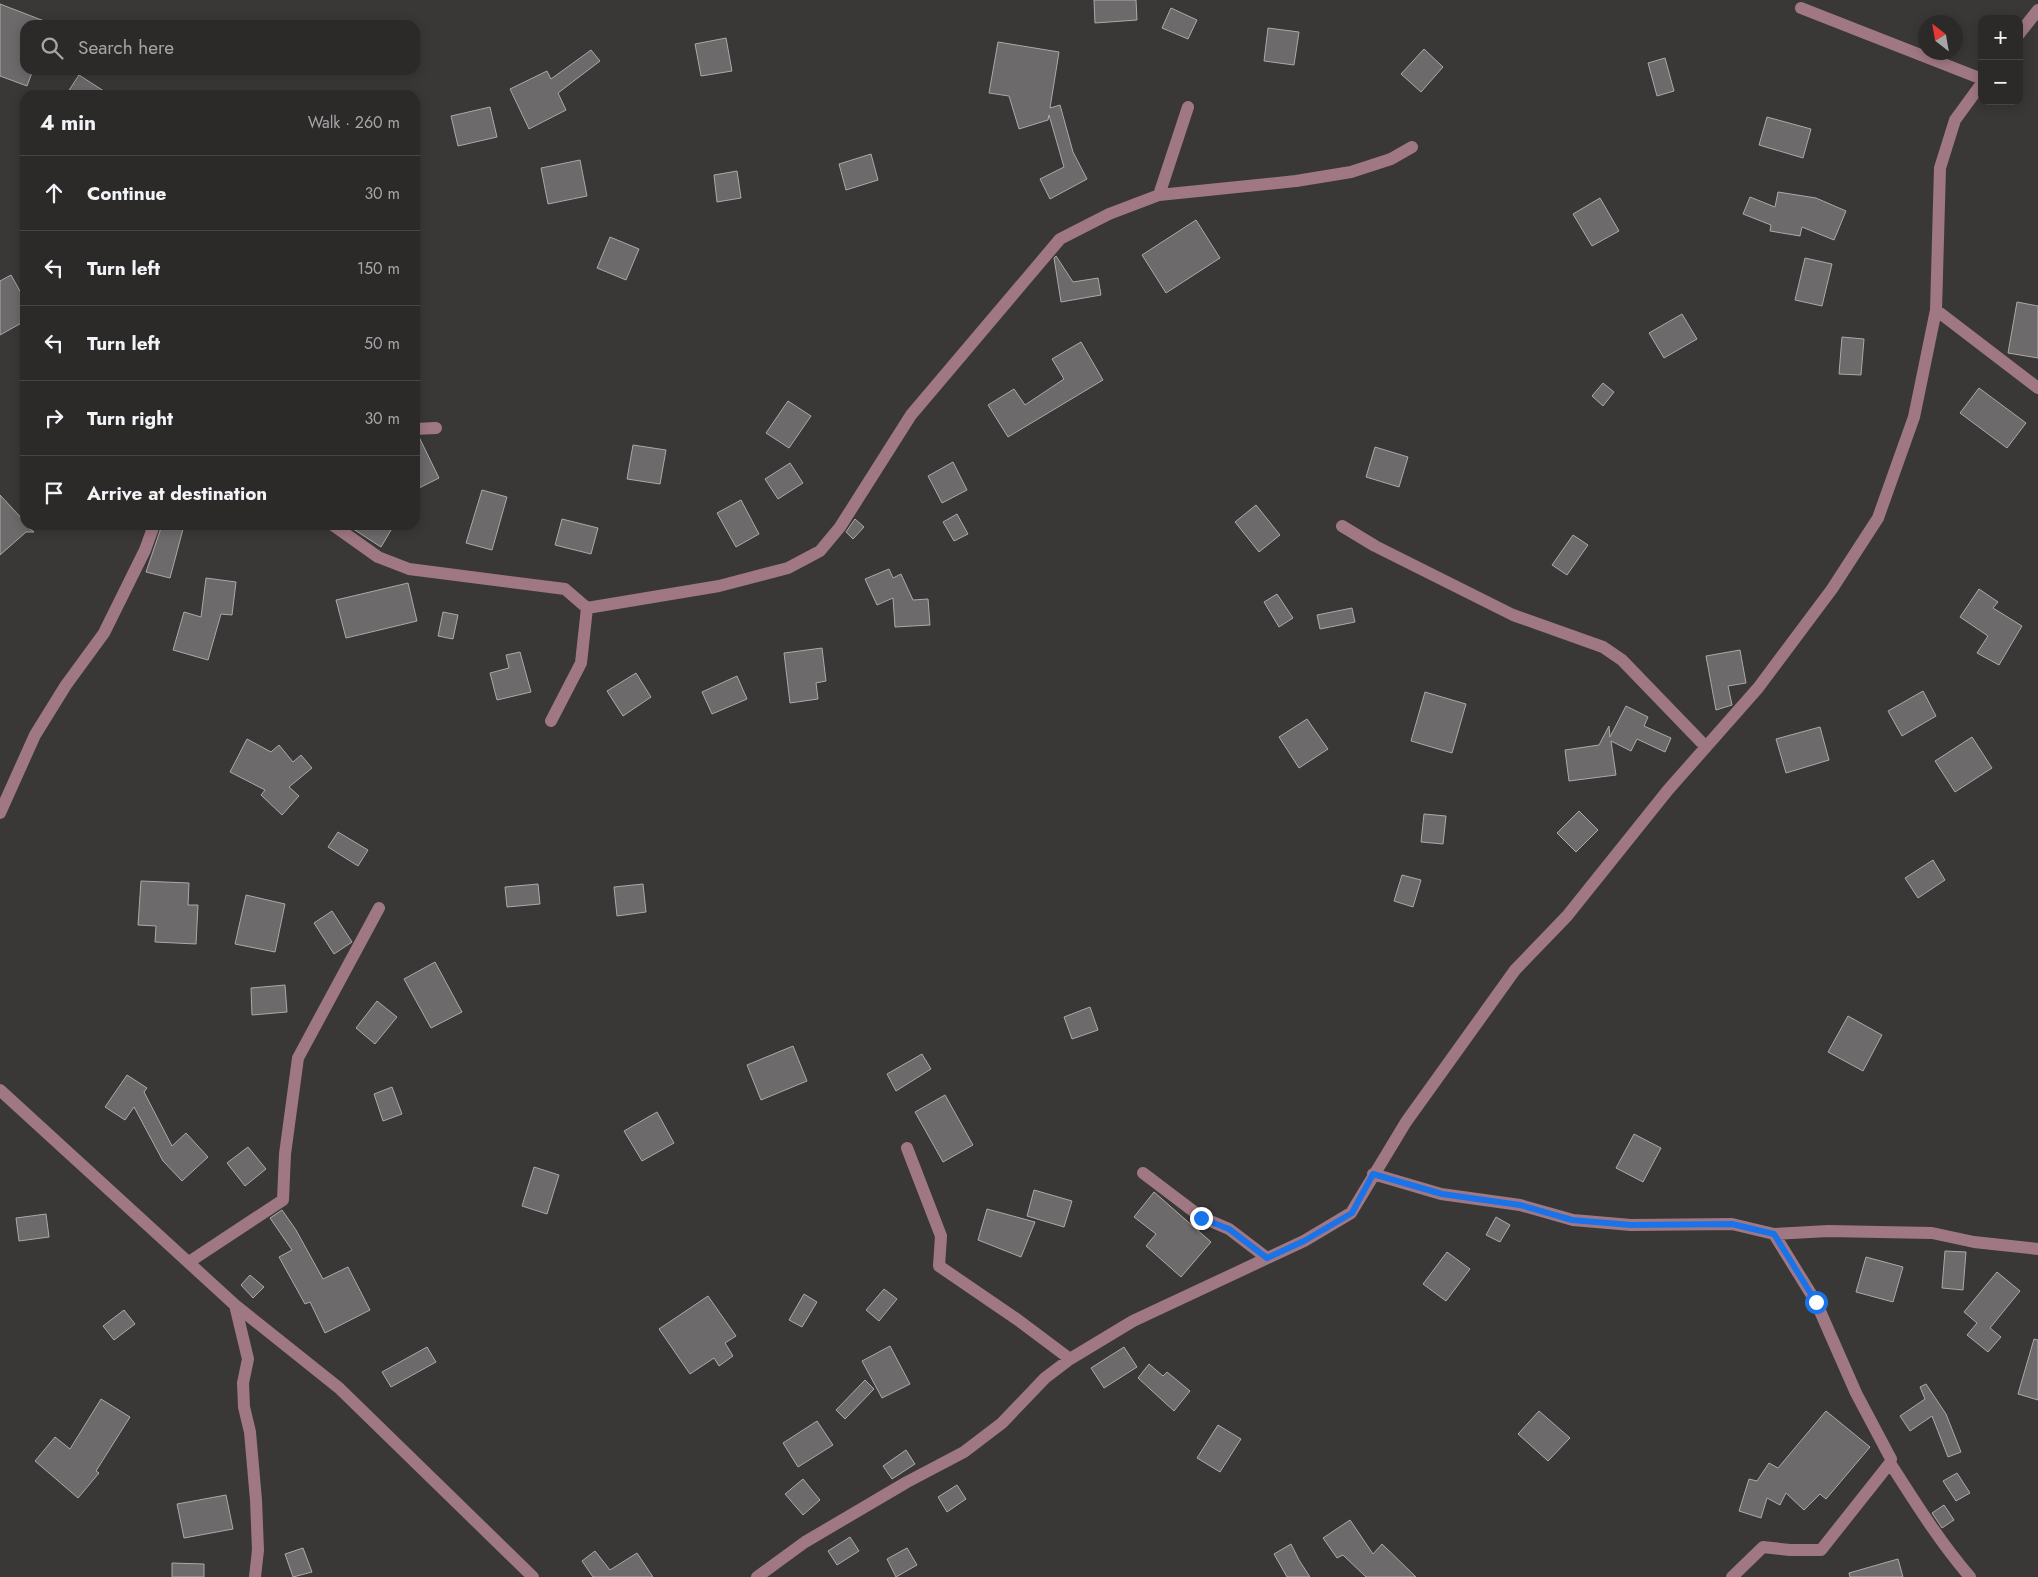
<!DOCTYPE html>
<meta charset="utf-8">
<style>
body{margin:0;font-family:Jost,sans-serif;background:#343131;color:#f1f3f6}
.controls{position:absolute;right:15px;top:15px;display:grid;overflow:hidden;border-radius:10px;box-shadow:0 2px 12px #0003}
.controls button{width:45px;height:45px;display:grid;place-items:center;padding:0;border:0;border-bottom:1px solid #484546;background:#2c2929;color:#f1f3f6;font:25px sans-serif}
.compass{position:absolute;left:1918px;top:15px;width:45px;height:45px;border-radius:50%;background:#2c2929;box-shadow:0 2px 12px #0003;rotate:329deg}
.stop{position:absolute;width:15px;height:15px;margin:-11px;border:4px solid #1a73e8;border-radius:50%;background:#fff}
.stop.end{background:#1a73e8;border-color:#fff;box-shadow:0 1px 5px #0008}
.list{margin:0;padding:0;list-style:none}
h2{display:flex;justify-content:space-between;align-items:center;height:65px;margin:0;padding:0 20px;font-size:21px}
h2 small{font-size:16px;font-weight:400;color:#a6a6a8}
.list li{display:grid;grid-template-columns:32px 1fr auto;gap:15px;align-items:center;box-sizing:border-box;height:75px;padding:0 20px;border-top:1px solid #484546}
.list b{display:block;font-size:19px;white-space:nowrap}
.list em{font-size:16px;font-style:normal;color:#a6a6a8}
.icon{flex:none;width:28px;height:28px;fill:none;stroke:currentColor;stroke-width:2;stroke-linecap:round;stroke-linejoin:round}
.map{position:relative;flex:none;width:2038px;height:1577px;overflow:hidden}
.search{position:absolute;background:#2c2929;box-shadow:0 2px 12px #0003;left:20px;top:20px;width:400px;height:55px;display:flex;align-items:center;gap:12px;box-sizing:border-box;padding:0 18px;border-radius:15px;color:#a6a6a8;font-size:19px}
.panel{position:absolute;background:#2c2929;box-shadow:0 2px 12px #0003;left:20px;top:90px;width:400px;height:440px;border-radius:15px}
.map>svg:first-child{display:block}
</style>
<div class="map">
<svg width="2038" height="1577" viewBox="0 0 2038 1577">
<rect width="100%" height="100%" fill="#3a3737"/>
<path fill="#6d6a6b" stroke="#ada9aa" d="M1094,0H1136L1137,20L1095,23Z
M0,4L52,24L25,25V70H33L27,86L0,76Z
M1171,8L1197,20L1188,39L1162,28Z
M1268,28L1299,32L1294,65L1264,61Z
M726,38L732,71L701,76L695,44Z
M998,42L1059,52L1050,108L1060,105L1073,152L1087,179L1050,199L1040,179L1064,167L1049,115L1048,120L1019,129L1009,96L989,93Z
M1424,49L1443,67L1421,92L1401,74Z
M591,50L600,61L558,93L566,110L529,129L510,89L547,71L551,79Z
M1665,58L1674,91L1657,96L1648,63Z
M79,75L110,95H66Z
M490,107L497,137L458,146L451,116Z
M1767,117L1811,129L1803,158L1759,145Z
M871,154L878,180L846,190L839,164Z
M580,160L587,196L548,204L541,168Z
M737,171L741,198L717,202L714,175Z
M1778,192L1816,198L1846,211L1834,240L1802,227L1800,236L1770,231L1771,225L1743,214L1750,197L1775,207Z
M1600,198L1619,231L1592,246L1573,214Z
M1196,220L1220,258L1166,293L1142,255Z
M610,237L639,249L626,280L597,268Z
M1056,256L1073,282L1098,278L1101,295L1061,302L1054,258Z
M1805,258L1832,264L1822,306L1795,300Z
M11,275L25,300V321L0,335V281Z
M2017,302L2038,306V358L2008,353Z
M1682,314L1697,339L1664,358L1649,333Z
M1842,337L1864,339L1861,375L1839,374Z
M1081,342L1103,380L1008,437L988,405L1014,389L1025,405L1064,379L1052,359Z
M1603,383L1614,392L1603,406L1592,396Z
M1979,388L2026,423L2007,448L1960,413Z
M788,401L811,416L789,448L766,433Z
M415,437H419L439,478L415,490Z
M633,445L666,450L660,484L627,479Z
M1375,447L1408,457L1399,487L1366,477Z
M953,462L967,490L942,503L928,476Z
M790,463L803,483L778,499L765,479Z
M482,490L507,497L492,550L466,543Z
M0,495L25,522V525L34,532H26L0,555Z
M741,500L759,534L736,547L717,513Z
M1256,505L1280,535L1259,552L1235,522Z
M957,514L968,534L954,541L943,522Z
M562,519L598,528L591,554L555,545Z
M855,519L864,527L853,539L846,532Z
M162,525L183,529L170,578L146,572Z
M347,525H394L381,547Z
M1573,535L1588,545L1567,575L1552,565Z
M889,569L893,578L901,574L913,600L928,599L930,625L895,627L893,598L877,605L865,579Z
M206,578L236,582L232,615L221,614L208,660L173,650L184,612L201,617Z
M408,583L417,621L346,638L336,600Z
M1979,589L1998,602L1993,608L2022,626L1999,665L1977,653L1988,636L1960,617Z
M1277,594L1293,618L1279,627L1264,602Z
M1352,608L1355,622L1320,629L1317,615Z
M443,612L458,615L453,639L438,636Z
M822,648L826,681L816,683L818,699L790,703L784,653Z
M1740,650L1746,683L1728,686L1732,705L1716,710L1706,656Z
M520,652L531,692L497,700L490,673L509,668L506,655Z
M636,673L651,697L623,716L607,691Z
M737,676L747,699L712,714L702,692Z
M1923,691L1936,716L1902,736L1888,711Z
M1425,692L1466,704L1452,753L1411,741Z
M1626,706L1648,717L1644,726L1671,738L1665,752L1637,739L1631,751L1611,741L1616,775L1569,781L1565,750L1599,745L1609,726L1610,737Z
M1307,719L1328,749L1299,768L1279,737Z
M1820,727L1829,760L1786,773L1776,739Z
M1972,737L1992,768L1955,792L1935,761Z
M247,739L271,752L279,745L293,762L301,755L312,768L289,787L299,796L282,815L261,795L265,790L230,772Z
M1579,811L1598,830L1576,852L1557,833Z
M1424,814L1446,816L1443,844L1421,842Z
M338,832L368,850L358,866L328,847Z
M1933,860L1945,880L1918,898L1905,878Z
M1402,875L1421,880L1413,907L1394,901Z
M141,881L189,883L188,905H198L196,944L155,942L156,926L138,925Z
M538,884L540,904L507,907L505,887Z
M643,884L646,912L617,916L614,887Z
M246,895L285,904L275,952L235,944Z
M332,911L352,942L334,954L314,923Z
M435,962L462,1012L431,1028L404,979Z
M285,985L287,1012L252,1015L251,988Z
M377,1001L397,1017L375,1044L356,1028Z
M1090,1007L1098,1030L1072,1039L1064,1017Z
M1848,1016L1882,1035L1863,1071L1828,1052Z
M793,1046L807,1081L761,1100L747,1065Z
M922,1054L931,1069L896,1091L887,1074Z
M127,1075L147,1088L144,1092L172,1146L186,1133L208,1157L182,1181L163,1161L134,1107L125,1120L105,1107Z
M392,1087L402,1114L383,1121L374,1094Z
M945,1095L973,1145L943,1162L915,1112Z
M657,1112L674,1143L642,1161L624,1131Z
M1634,1134L1661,1148L1643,1182L1616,1168Z
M248,1147L266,1169L245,1186L227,1163Z
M534,1167L559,1175L547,1214L522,1206Z
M1034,1190L1072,1201L1064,1227L1027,1216Z
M1154,1192L1211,1242L1181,1277L1146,1246L1156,1234L1134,1217Z
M987,1209L1035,1222L1021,1257L978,1240Z
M282,1210L296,1230L323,1279L348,1267L370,1310L325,1333L310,1302L305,1304L279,1257L292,1250L270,1218Z
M46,1214L49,1237L19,1241L16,1218Z
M1496,1217L1510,1225L1500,1242L1486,1235Z
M1945,1251L1966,1252L1963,1290L1942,1288Z
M1447,1252L1470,1269L1446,1301L1423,1284Z
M1866,1257L1903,1267L1893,1302L1856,1292Z
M1997,1272L2020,1291L1990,1328L2001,1337L1988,1352L1967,1335L1977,1323L1964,1312Z
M250,1275L264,1287L253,1298L241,1285Z
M884,1289L897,1299L879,1321L866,1310Z
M804,1294L817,1302L802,1327L789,1320Z
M708,1296L736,1336L725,1343L733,1356L719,1366L714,1358L690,1374L659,1329Z
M124,1310L135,1324L114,1340L103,1326Z
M2034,1339L2038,1340V1400L2018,1394Z
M890,1346L910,1384L882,1398L862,1361Z
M427,1347L436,1362L391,1387L382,1372Z
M1124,1347L1137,1367L1104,1388L1091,1368Z
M1149,1364L1163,1376L1167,1372L1190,1391L1174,1411L1138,1378Z
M865,1380L874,1389L845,1419L836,1410Z
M1926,1384L1946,1414L1961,1452L1948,1457L1932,1416L1910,1431L1900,1416L1925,1399L1920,1387Z
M101,1399L130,1417L96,1471L99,1473L78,1498L35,1461L55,1437L70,1449Z
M1539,1411L1570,1438L1548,1461L1518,1434Z
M1826,1411L1870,1447L1826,1499L1820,1494L1804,1510L1786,1493L1780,1505L1767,1498L1761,1518L1739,1511L1749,1479L1757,1481L1769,1463L1778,1468Z
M817,1421L833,1445L798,1467L783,1443Z
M1218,1425L1241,1439L1220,1472L1197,1458Z
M906,1450L915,1464L892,1479L883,1466Z
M1957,1473L1970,1493L1956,1501L1943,1481Z
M803,1479L820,1500L803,1515L785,1494Z
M957,1485L966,1499L947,1512L938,1497Z
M226,1495L233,1529L184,1538L177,1504Z
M1944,1505L1954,1520L1942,1528L1932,1513Z
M1350,1520L1373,1554L1382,1544L1416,1577H1366L1343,1555L1337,1558L1323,1538Z
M850,1537L859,1551L837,1565L828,1551Z
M1291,1544L1299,1560L1310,1577H1287L1274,1554Z
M303,1548L312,1572L293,1577L285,1554Z
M907,1548L917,1565L896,1577L887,1559Z
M595,1551L610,1570L637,1553L653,1577H593L582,1561Z
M1898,1559L1903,1577H1850L1849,1573Z
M172,1563L204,1564V1577H172Z"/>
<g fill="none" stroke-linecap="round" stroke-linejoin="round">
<path stroke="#a07884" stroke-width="12" d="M1801,8L1982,79
M2019,34L2038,10
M1159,195L1188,107
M1936,310L2038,388
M415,429L436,428
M333,525L378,557L409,569L565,589L587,608L719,586L788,568L820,551L840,527L911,415L1060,239L1109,214L1159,195L1296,181L1351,172L1391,159L1412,147
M1342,526L1375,546L1513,615L1603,647L1622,660L1706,747
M551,721L581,663L587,608
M0,813L35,735L66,685L104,633L145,550L154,525
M0,1090L235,1305L339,1388L533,1577
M907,1148L941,1236L939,1266L1018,1320L1070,1359
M1143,1173L1201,1217L1229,1229L1267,1258
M1373,1174L1441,1194L1520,1205L1573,1220L1631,1225L1732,1224L1774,1234L1828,1231L1932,1233L1974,1242L2038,1249
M1774,1234L1816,1302L1856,1393L1891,1459L1890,1463C1915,1502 1939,1541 1970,1577
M189,1262L283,1200L285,1154L298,1058L379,908
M235,1305L248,1359L243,1383L244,1407L250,1432L256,1500L258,1550L255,1577
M757,1577L805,1542L907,1482L964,1452L1002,1423L1045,1378L1070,1359L1133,1321L1304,1241L1351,1213L1406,1122L1515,970L1567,916L1668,790L1758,688L1832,589L1878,518L1914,417L1936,310L1940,168L1955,120L1982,83
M1732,1577L1763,1547L1790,1550H1821L1890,1463"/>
</g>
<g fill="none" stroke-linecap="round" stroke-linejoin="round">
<path stroke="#1a73e8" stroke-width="6" d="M1201,1218L1229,1229L1267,1258L1304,1241L1352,1213L1373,1174L1442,1194L1520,1205L1572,1220L1631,1225L1732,1224L1774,1234L1816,1302"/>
</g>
</svg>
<div class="controls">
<button>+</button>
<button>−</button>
</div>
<svg class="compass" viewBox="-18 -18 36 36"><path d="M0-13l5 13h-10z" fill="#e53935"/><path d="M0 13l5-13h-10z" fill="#a6a6a8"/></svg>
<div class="stop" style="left:1816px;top:1302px"></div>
<div class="stop end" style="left:1201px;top:1218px"></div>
<div class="search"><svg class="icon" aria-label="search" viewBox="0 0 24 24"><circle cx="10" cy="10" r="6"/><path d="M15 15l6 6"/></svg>Search here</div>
<section class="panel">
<h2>4 min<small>Walk · 260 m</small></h2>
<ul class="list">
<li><svg class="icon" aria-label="ahead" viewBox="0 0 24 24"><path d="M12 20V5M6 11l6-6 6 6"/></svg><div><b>Continue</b></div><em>30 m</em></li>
<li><svg class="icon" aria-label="left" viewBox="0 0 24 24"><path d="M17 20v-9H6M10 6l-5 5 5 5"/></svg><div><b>Turn left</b></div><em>150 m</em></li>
<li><svg class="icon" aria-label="left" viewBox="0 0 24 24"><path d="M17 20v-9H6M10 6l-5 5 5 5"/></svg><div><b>Turn left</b></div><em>50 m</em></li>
<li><svg class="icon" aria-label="right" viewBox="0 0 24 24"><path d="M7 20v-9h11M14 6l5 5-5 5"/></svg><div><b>Turn right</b></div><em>30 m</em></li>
<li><svg class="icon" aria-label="arrive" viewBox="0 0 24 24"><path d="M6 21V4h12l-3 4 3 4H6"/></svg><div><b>Arrive at destination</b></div></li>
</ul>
</section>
</div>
